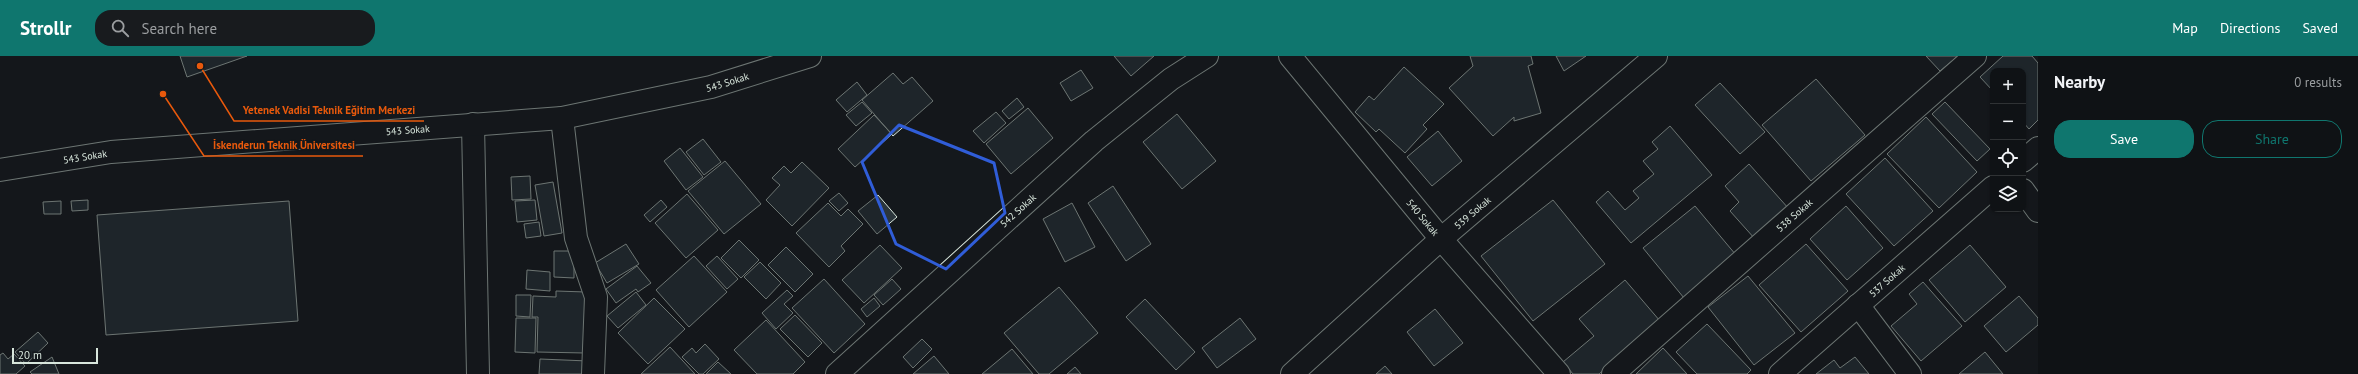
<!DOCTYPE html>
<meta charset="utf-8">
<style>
body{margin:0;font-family:"PT Sans",sans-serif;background:#181b1e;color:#f1f3f6}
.controls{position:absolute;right:12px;top:12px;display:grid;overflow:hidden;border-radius:8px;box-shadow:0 1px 3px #0004}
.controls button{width:36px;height:36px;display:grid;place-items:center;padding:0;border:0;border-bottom:1px solid #2f3234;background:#0f1215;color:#f1f3f6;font:20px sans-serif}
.scale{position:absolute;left:12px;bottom:10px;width:86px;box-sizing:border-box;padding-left:4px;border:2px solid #d8e6dc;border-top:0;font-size:11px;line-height:14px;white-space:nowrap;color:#d8e6dc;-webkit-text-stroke:3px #14181c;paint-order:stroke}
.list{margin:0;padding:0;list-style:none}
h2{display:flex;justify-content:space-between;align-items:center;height:52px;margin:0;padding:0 16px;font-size:17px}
h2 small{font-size:13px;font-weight:400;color:#9b9ea0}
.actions{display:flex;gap:8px;padding:12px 16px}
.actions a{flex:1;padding:9px 0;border:1px solid #0f766e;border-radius:16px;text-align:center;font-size:14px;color:#0f766e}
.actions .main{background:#0f766e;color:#fff}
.icon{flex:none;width:22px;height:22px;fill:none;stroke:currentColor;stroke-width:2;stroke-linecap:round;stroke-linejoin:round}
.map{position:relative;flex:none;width:2038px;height:318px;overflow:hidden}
header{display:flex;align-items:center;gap:24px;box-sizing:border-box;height:56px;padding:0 20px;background:#0f766e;color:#fff}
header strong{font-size:19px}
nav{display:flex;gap:22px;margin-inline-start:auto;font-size:14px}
.search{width:280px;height:36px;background:#181b1e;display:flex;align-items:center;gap:10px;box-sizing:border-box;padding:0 14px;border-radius:16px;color:#9b9ea0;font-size:15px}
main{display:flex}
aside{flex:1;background:#0f1215}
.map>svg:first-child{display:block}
</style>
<header>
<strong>Strollr</strong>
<div class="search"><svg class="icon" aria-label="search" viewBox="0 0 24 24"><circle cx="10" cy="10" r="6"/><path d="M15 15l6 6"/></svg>Search here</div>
<nav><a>Map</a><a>Directions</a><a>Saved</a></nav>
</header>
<main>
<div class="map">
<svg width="2038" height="318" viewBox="0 0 2038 318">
<rect width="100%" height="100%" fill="#14181c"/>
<path fill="#2c363c" stroke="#d8e6dc" d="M180,0H247L187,21Z
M1114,0H1154L1131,20Z
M1470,0H1531L1533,8L1528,10L1541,57L1514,65V61L1493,80L1449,32L1473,10Z
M1556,0H1586L1564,15Z
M1926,0H1958L1940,15Z
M2003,0H2032L2038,7V64L2029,73L2023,66V15H1993V35L1980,21Z
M1404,11L1444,48L1423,69L1427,73L1405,97L1379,73L1376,76L1355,56L1369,40L1374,44Z
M1081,14L1093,32L1071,45L1060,27Z
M893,17L903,28L912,21L933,45L893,80L862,44Z
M1816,23L1865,79L1811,125L1762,69Z
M857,26L867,39L847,56L836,44Z
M1720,27L1765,76L1740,98L1695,49Z
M1017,42L1024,51L1009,63L1002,55Z
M862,46L872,57L856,70L846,59Z
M1945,46L1990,93L1977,105L1932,58Z
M1028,52L1053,82L1011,118L986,88Z
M996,56L1006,67L984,87L973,75Z
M1177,58L1216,105L1182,133L1143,86Z
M874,59L892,78L855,111L838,93Z
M1926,61L1977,116L1939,152L1887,98Z
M1670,70L1712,119L1631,187L1596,146L1608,135L1625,154L1639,142L1633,135L1654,118L1643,105L1658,93L1652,86Z
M1438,75L1462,105L1432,130L1407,101Z
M703,83L721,106L704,119L686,96Z
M680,92L703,121L686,134L664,105Z
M1885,102L1933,155L1894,190L1846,138Z
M725,105L761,148L724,178L688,135Z
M802,106L829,132L792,170L766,144L780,129L772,122L784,110L791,117Z
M1749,108L1789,153L1755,183L1730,155L1739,146L1725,130Z
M530,120L531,143L512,144L511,121Z
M553,126L562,177L544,180L535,129Z
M1113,130L1151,188L1126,205L1088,147Z
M839,137L848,147L839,155L829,145Z
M687,138L718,174L686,202L655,167Z
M878,139L897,161L877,178L858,155Z
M88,144V154L72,155L71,145Z
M535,144L537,164L517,166L515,145Z
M661,144L667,151L650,166L644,159Z
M1553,144L1605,208L1533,265L1481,200Z
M61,145V158H44L43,146Z
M289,145L298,265L106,279L97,159Z
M828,147L841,160L848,153L863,168L841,190L845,195L829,211L796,177Z
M1072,147L1095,191L1065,206L1043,163Z
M1695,150L1736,199L1684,242L1643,192Z
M1846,150L1883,192L1847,224L1810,183Z
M539,166L541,180L526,182L524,168Z
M739,184L759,204L741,222L721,202Z
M626,188L639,208L607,227L595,207Z
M1806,188L1848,235L1801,276L1759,229Z
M880,189L902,212L864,247L842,224Z
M1970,189L2006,231L1965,266L1929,224Z
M786,191L813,218L795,236L768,209Z
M554,195H574V222L554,221Z
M694,200L727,236L689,271L656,234Z
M717,200L738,223L727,233L706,210Z
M760,206L781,227L766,243L744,221Z
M637,210L651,227L638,236L636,233L616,247L606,233Z
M527,214L550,216V235L526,233Z
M1748,220L1795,277L1754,309L1708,251Z
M824,223L865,268L834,297L792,252Z
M892,223L901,233L883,249L874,239Z
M1625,224L1660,265L1599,318H1573L1563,306L1594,280L1579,263Z
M1923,226L1962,270L1921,305L1891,270L1917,248L1909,238Z
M1059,231L1098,277L1049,318H1039L1004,277Z
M787,234L793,240L784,248L793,257L776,273L762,257Z
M556,235L586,236L585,297L537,296L538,261H532L533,240L556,241Z
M636,236L646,249L618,272L607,260Z
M516,239H531L530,261L516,260Z
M2019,240L2038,262V269L2006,296L1984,270Z
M654,242L685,273L648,308L618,277Z
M874,242L880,250L867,261L861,253Z
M1145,243L1195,296L1176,314L1126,261Z
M1435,253L1463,287L1434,310L1407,276Z
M795,259L822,287L808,301L780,273Z
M516,262H536L535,297L515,296Z
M1240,262L1256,283L1217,312L1202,292Z
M766,264L805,306L793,318H757L734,294Z
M1707,268L1751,314L1747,318H1697L1676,296Z
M38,276L48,287L26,308L15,296Z
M922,283L932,293L913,312L903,301Z
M705,288L719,303L703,318H699L682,301L692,292L696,297Z
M670,291L695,318H641Z
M1663,292L1687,318H1636Z
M1012,293L1033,318H982Z
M1985,296L2003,318H1959Z
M3,297L8,303L14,298L25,310L16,318H0V299Z
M934,300L949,318H913Z
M52,301L59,318H32L30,316Z
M1855,301L1869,318H1816L1834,304L1840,312Z
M540,303L588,305L587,318H539Z
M718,306L731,318H706Z
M1385,310L1392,318H1376Z
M1075,311L1081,318H1067Z"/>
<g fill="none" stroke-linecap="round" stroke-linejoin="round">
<g stroke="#d8e6dc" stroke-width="24">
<g id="street">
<path id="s1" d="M1290,0L1441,183L1559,318"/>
<path d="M562,62L576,182L596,241L593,318"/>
<path d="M473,68L478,318"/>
<path d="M2023,105L2038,92"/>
<path d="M2023,134L2038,155"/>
<path d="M1858,249L1910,318"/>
<path id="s2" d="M837,318L1094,85L1171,23L1207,0"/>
<path id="s3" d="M1292,318L1441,183L1656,0"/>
<path id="s4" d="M1613,318L1975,0"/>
<path id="s5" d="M1780,318L1993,131"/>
</g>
</g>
<g stroke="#d8e6dc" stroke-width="24">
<g id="secondary">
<path id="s6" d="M0,114L111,96L562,62L711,31L810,0"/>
</g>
</g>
<use href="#street" stroke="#14181c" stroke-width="22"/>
<use href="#secondary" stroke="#14181c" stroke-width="22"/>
</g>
<path d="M0 0H2038V318H0ZM899,69L994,107L1005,157L946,213L896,188L862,106Z" fill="#14181c" fill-opacity=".55" fill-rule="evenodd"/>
<path fill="none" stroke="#305dd8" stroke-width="3" stroke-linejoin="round" d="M899,69L994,107L1005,157L946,213L896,188L862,106Z"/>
<g text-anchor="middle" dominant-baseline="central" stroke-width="3" stroke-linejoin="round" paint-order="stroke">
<g font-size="10" fill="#d8e6dc" stroke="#14181c">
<text stroke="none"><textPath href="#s6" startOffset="734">543 Sokak</textPath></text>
<text stroke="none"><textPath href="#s6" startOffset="410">543 Sokak</textPath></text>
<text stroke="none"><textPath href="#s6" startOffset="86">543 Sokak</textPath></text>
<text stroke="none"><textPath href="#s2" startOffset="244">542 Sokak</textPath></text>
<text stroke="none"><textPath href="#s3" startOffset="242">539 Sokak</textPath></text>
<text stroke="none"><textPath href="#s4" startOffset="241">538 Sokak</textPath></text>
<text stroke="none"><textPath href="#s1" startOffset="209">540 Sokak</textPath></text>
<text stroke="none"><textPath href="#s5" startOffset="142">537 Sokak</textPath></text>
</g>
</g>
<path fill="none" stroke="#e8590c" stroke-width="1.5" d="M200 10L234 65H424M163 38L204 100H363"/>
<g fill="#e8590c" stroke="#14181c" stroke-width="1.5">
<circle cx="200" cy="10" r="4"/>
<circle cx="163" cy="38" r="4"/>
</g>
<g font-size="11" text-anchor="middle" font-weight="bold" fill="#e8590c" stroke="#14181c" stroke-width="3" stroke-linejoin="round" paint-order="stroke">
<text x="329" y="58">Yetenek Vadisi Teknik Eğitim Merkezi</text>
<text x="284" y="93">İskenderun Teknik Üniversitesi</text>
</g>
</svg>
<div class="controls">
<button>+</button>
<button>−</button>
<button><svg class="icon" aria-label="locate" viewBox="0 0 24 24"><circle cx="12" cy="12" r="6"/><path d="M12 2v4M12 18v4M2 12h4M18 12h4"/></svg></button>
<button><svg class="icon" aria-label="layers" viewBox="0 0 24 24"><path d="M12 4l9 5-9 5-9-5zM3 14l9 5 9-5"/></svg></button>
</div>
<div class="scale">20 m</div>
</div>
<aside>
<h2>Nearby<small>0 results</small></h2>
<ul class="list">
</ul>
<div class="actions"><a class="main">Save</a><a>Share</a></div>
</aside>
</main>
